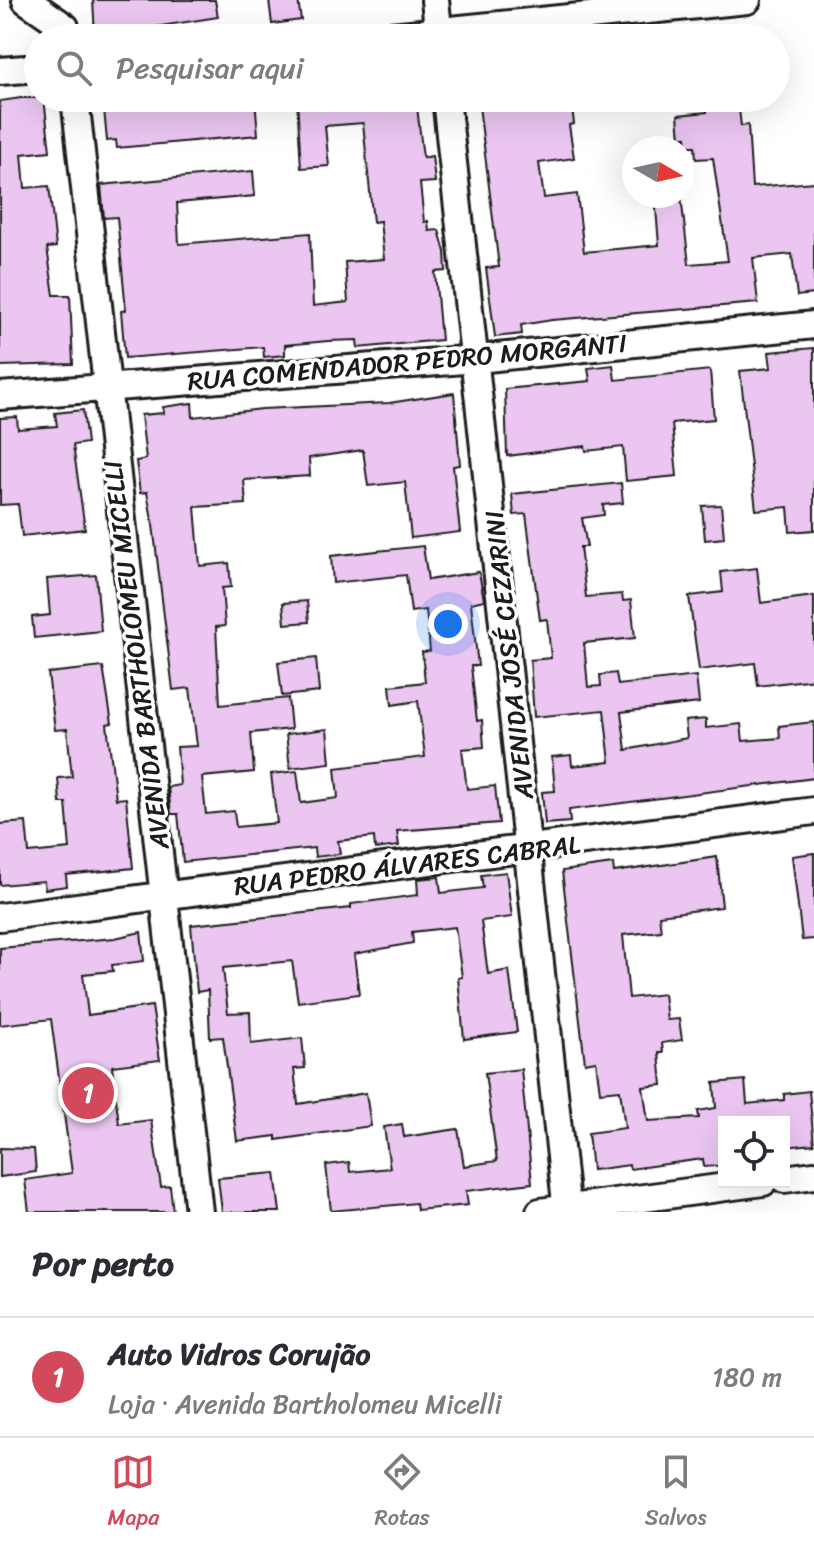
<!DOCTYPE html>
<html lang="pt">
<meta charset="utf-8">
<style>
body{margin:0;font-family:Sriracha,sans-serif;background:#f2f2f3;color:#2b2b33}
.controls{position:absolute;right:24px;bottom:24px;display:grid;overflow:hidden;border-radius:0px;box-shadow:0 8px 32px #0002}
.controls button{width:72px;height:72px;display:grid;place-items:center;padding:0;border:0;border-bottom:2px solid #e1e1e2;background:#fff;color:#2b2b33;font:40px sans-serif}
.compass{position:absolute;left:622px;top:136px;width:72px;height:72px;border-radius:50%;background:#fff;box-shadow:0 8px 32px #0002;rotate:99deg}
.you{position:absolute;left:448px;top:624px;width:28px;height:28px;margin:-20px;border:6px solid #fff;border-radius:50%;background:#1a73e8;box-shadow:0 0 0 12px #1a73e833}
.badge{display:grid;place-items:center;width:52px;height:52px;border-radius:50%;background:#d1495b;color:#fff;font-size:26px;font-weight:700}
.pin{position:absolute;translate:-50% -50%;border:4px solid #fff;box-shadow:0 2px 8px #0006}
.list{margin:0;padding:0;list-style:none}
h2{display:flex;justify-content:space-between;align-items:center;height:104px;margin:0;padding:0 32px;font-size:34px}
h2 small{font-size:26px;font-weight:400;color:#7c7c81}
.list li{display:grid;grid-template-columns:52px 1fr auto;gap:24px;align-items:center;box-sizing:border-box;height:120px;padding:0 32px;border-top:2px solid #e1e1e2}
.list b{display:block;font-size:30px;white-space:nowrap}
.list p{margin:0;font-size:26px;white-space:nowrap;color:#7c7c81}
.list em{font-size:26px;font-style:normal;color:#7c7c81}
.icon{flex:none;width:44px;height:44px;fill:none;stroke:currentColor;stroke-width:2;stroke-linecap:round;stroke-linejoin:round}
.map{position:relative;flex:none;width:814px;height:1212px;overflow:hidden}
.search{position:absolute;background:#fff;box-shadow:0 8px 32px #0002;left:24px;right:24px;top:24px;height:88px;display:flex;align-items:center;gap:20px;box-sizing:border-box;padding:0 28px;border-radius:44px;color:#7c7c81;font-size:30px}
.sheet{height:224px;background:#fff}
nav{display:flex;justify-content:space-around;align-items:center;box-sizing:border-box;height:112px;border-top:2px solid #e1e1e2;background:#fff;font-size:22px;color:#7c7c81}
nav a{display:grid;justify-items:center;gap:4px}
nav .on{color:#d1495b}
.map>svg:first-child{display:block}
</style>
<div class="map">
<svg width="814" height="1212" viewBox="0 0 814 1212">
<rect width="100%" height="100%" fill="#fff"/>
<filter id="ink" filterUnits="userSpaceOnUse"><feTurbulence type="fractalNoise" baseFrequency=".0125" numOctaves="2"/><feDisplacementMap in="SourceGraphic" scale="16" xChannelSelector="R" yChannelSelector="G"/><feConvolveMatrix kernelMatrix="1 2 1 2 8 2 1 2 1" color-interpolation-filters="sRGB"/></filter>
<g filter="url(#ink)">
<path fill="#eac6f1" stroke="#1c1c1c" stroke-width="2" d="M93,0H215L218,17L148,28L149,37L120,38L119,34L95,36Z
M269,0H298L301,20L272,24Z
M21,98H44L50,151L22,154L25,188L49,186L56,247L47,248L54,295H70L73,364L0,366V101Z
M103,98H255L258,135L117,148L116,140L107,141Z
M297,98H416L423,158L432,156L435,182L420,183L424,222L428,221L429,231L439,230L445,252L446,271L435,272L441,340L358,348L357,340L328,341L285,345V355L264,357L263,347L125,358L121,311L126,310L117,217L104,218L101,185L253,171L255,196L177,203L179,244L310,233L313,306L348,302L345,262L384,259L380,221L373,222L363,123L325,126L329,166L301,168Z
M478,98H533L534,106L559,101L560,109L572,107L574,124L569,125L574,158L539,163L544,198L577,194L584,252L659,245L655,196H681L689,264L728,261L713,158L696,159L695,146H687L686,137L680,138L678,115L707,112L706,104L738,101L741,126L748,125L752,187L814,182V294L797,296L792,254L753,258L758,303L552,320L521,325L522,334L495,337L486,268L499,267Z
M814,348V530L790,532L788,507L756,510L740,371L771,368L769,352Z
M613,365L615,380L710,370L714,419L672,423L677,476L626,481L623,447L586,451L585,446L507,456L505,389L590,381L588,368Z
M454,393L460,465L453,466L460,532L411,538L405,482L368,486L363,450L309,458L310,476L244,480L246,504L195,507L200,566L229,563L231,587L222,588L225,626L216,627L220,705L288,698L291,729L251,733L254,772L202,777L206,814L234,811L236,827L277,823L271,774L297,771L301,803L338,798L335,768L425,757L418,701L392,705L390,686L425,682L422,652L430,651L426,610L411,612L406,575L333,583L331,556L423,546L428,580L479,572L484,600L471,603L478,666H471L477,721L482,720L484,747L462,749L467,789L495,786L499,823L397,831L399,846L375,849L374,837L338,841L340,854L315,857L314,848L183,862L178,814H171L168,787L180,785L177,747L197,746L190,688L173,690L153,525L147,492L140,493L136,461L146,459L141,415L164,413L163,407L192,403L193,417L262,409L389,403Z
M83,410L87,443L73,445L85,529L22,536L18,504L0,505V418L17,417L18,429L57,426L55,413Z
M621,483L623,503L603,505L604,515L582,518L587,547H580L586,597L622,594L623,601L631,600L635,638L584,643L588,687L601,686L600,675L616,673L618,685L696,676L699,703L621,712L626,750L687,738L685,721L706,719V728L741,724L743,741L780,738L779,726L814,722V778L569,810L570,822L545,824L542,792L555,791L552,757L571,755L572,766L610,762L604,710L534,717L530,660L551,658L547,619L540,620L526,514L514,515L512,494Z
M721,505L724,538L705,540L702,506Z
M757,568L761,603L814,596V679L758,686L755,663L699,670L689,596L723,592L721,572Z
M96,575L101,631L34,638L32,617L50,615L47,579Z
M307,601L309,622L285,624L283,603Z
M316,658L319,692L282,696L278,662Z
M103,667L112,723L107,724L116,799L126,798L133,868L66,875L67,886L45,889L44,881L0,885V824L26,822L29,853L70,849L66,803H60L58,778L72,777L67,729L55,730L48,673Z
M327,729L330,763L290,768L286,734Z
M814,853V939L802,940L792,856Z
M717,857L722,907L659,915L661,931L623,935L629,998L664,994L667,1020L679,1019L682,1040L662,1043L663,1053H659L662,1085L643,1087L648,1121L699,1118L698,1111L716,1108L714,1083L745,1080L747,1104L784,1100V1094L809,1091L814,1144L784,1147V1122H724V1165L704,1167L703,1159L630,1169L629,1165L592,1170L588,1133L625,1128L620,1090L600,1092L596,1061L585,1063L562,871L613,864L614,872Z
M506,872L512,917L481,921L488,974L509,970L517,1032L464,1039L458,978L462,977L455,927L412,932L413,943L354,954L359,994L298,1002L292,961L223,968L228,1013L250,1012L251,1044L302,1038L305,1068L294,1069L298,1104L366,1093L371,1126L276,1140V1136L237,1141L223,1037L210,1038L208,990L197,992L191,925L351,908V904L418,895L417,879L439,877L441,893L483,888L481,875Z
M141,932L144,961L112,965L113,971L83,974L88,1015L152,1006L160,1060L112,1066L119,1124L151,1120L161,1187L170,1186L173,1212H29L25,1180L72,1173L51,1019L0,1025V948L115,938Z
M521,1069L532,1183L466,1191L468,1205L417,1210L416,1203L331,1211L326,1165L349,1162L350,1172L390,1168L384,1127L402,1124L404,1137L458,1129L464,1166L497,1161L485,1073Z
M0,1148L34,1149L36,1172L0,1177Z
M275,1173L280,1212H222L218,1178Z"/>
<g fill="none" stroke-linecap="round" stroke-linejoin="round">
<g stroke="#1c1c1c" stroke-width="32">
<path id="minor" d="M26,0L65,27
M435,0L439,38
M371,38L747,0
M0,71L38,68
M75,98L199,1212
M446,98L567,1212
M0,396L477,359L814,325
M0,917L814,811
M784,1179L814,1175
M540,1212L763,1182"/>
</g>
<use href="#minor" stroke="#fff" stroke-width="26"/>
</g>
</g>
<g text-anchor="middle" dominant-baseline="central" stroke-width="7" stroke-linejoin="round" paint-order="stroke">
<g font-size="26" fill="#1c1c1c" stroke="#fff">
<text transform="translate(407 362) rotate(-5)">RUA COMENDADOR PEDRO MORGANTI</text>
<text transform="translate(136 655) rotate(-97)">AVENIDA BARTHOLOMEU MICELLI</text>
<text transform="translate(509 655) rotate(-96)">AVENIDA JOSÉ CEZARINI</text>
<text transform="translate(407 865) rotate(-7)">RUA PEDRO ÁLVARES CABRAL</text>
</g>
</g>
</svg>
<div class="controls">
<button><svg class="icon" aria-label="locate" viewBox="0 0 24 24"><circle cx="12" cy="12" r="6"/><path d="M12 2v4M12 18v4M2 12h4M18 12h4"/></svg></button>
</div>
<svg class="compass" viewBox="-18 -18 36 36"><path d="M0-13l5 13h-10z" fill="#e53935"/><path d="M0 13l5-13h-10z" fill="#7c7c81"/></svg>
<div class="you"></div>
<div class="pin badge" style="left:88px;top:1093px">1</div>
<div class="search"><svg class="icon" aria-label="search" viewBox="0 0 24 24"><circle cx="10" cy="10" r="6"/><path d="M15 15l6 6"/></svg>Pesquisar aqui</div>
</div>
<section class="sheet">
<h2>Por perto<small></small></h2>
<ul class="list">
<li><span class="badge">1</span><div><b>Auto Vidros Corujão</b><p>Loja · Avenida Bartholomeu Micelli</p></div><em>180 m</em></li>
</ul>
</section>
<nav>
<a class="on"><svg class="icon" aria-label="map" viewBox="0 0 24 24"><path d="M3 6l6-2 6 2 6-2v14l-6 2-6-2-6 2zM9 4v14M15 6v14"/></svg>Mapa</a>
<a><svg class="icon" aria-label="directions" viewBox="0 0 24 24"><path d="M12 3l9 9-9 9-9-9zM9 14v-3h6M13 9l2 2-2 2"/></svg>Rotas</a>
<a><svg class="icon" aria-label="saved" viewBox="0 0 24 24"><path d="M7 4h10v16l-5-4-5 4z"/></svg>Salvos</a>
</nav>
